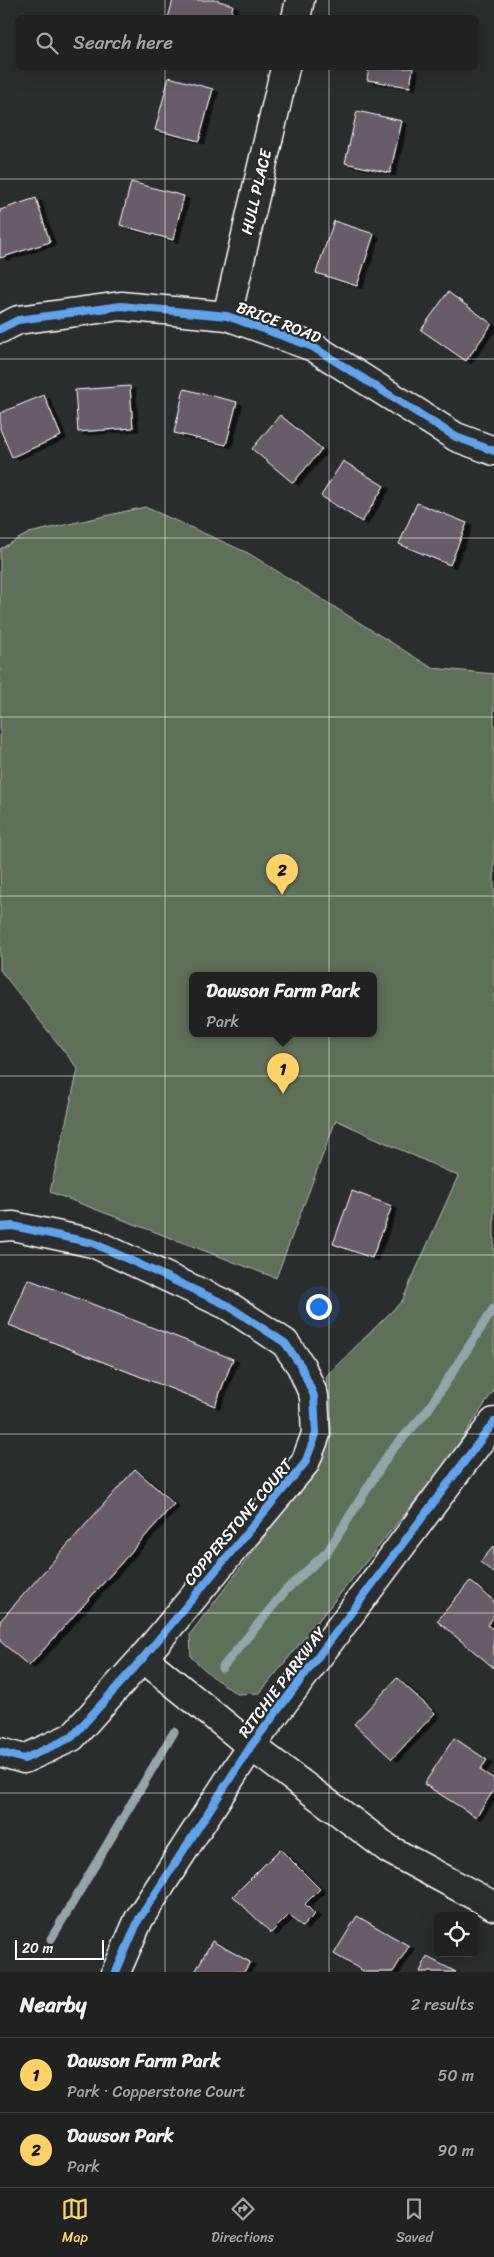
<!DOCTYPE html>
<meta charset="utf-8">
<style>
body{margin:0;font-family:Sriracha,sans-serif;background:#282a2a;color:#f1f3f6}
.controls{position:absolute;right:15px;bottom:15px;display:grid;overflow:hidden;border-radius:8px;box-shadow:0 5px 20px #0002}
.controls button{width:45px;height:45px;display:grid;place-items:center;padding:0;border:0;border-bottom:1px solid #3d3f40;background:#202222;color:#f1f3f6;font:25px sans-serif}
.scale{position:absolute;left:15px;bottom:12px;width:89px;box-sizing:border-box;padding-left:5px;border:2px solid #fff;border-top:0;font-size:14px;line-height:18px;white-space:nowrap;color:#fff;-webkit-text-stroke:4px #2a2d2e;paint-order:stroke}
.you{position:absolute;left:318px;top:1306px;width:18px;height:18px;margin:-12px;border:4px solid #fff;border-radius:50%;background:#1a73e8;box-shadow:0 0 0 8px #1a73e833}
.badge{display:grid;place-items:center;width:32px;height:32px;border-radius:50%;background:#ffd166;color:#111;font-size:16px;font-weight:700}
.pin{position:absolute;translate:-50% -41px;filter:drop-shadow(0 1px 2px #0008)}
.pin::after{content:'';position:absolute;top:26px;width:18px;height:15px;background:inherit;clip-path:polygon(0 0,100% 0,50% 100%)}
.popup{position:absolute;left:189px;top:972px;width:188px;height:65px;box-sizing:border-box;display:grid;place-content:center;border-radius:8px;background:#202222;filter:drop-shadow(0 1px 4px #0005);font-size:16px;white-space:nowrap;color:#a2a4a5}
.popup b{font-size:19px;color:#f1f3f6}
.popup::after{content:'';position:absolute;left:50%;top:100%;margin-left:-10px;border:10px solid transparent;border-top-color:#202222}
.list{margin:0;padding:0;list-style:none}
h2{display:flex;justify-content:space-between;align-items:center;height:65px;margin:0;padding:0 20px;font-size:21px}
h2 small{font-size:16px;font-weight:400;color:#a2a4a5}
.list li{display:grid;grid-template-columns:32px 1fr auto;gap:15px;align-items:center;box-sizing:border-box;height:75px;padding:0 20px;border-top:1px solid #3d3f40}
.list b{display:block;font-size:19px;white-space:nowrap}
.list p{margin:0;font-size:16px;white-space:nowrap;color:#a2a4a5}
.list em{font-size:16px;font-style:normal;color:#a2a4a5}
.icon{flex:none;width:28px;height:28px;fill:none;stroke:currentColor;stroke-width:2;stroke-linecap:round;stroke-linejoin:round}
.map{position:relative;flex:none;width:494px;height:1972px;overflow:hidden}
.search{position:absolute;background:#202222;box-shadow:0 5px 20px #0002;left:15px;right:15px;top:15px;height:55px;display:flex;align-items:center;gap:12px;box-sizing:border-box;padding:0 18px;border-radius:8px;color:#a2a4a5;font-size:19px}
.sheet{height:215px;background:#202222}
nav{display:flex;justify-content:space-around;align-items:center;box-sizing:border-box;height:70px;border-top:1px solid #3d3f40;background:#202222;font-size:14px;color:#a2a4a5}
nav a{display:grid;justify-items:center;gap:2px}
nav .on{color:#ffd166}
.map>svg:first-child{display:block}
</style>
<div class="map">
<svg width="494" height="1972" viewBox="0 0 494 1972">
<defs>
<filter id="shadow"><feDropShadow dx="5.5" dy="3" stdDeviation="0" flood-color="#0009"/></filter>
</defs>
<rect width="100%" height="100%" fill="#2a2d2e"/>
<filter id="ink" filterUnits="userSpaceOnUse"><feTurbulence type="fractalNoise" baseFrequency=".02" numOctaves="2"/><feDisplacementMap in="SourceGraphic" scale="10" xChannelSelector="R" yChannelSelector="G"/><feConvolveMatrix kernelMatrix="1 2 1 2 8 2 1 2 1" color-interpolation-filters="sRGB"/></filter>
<g filter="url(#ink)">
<path fill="#5e6f58" stroke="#aeb7ac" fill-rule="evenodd" d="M145,507L248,553L432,668L494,674V1390L446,1463L260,1693L237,1694L214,1678L191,1657L190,1634L306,1482L327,1431L329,1405L326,1376L402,1301L458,1176L336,1120L276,1278L50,1192L78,1069L0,970V549L29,533ZM193,975H373V1033H193Z"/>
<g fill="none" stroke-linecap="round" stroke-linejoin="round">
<path stroke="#94a4a9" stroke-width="9" d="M222,1668L286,1590L328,1551L390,1452L427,1411L494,1308
M51,1939L174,1732"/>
</g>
<path fill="#695c69" stroke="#fff" filter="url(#shadow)" d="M173,0H215L233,5L230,18H168Z
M369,68H413L410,87L367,80Z
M169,77L213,89L199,141L155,130Z
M357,111L402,121L390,173L345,163Z
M131,182L184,196L173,240L120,225Z
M36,198L50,242L0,258V210Z
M334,221L374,234L357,286L316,273Z
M448,292L492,324L466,361L421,330Z
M130,386L133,428L78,432L75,390Z
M184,389L237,402L226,445L174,433Z
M44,395L61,436L12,457L0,429V413Z
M280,415L322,449L293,483L252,449Z
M343,461L384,486L362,522L321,496Z
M417,503L467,523L450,565L399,544Z
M352,1191L392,1206L372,1258L333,1244Z
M28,1279L233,1359L215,1406L9,1325Z
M135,1469L174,1504L29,1666L0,1641V1621Z
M494,1546V1573L480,1562Z
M470,1581L494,1601V1617L487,1625L494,1630V1668L437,1621Z
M397,1678L435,1713L392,1759L354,1724Z
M454,1738L487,1760L480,1770L494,1779V1790L476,1817L424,1784Z
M280,1849L320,1889L305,1904L315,1914L302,1927L289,1915L271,1933L233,1896Z
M357,1916L409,1946L393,1972H365L334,1954Z
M212,1941L250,1962L244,1972H195Z
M427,1957L456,1972H420Z"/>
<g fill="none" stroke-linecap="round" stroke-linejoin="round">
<g stroke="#fff" stroke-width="31">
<path id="minor" d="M296,18L300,0
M227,316L285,68
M0,329L18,320L121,306L227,316L313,347L456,437L494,451
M0,1227L13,1226L93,1243L227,1305L285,1343L301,1366L314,1396L316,1434L305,1463L143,1658L72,1737L24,1759L0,1752
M143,1658L251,1746L390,1850L494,1906
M116,1972L139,1919L251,1746L494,1422"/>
</g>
<use href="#minor" stroke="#2a2d2e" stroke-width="28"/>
<g stroke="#2a2d2e" stroke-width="11">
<path id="cycleway" d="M0,329L18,320L121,306L227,316L313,347L456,437L494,451
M0,1227L13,1226L93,1243L227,1305L285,1343L301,1366L314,1396L316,1434L305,1463L143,1658L72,1737L24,1759L0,1752
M116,1972L139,1919L251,1746L494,1422"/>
</g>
<use href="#cycleway" stroke="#60a3ed" stroke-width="8"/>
</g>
</g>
<path fill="none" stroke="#fff" stroke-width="1" stroke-opacity="0.55" d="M165,0V18M329,0V18M165,68V1972M329,68V1972M0,179H494M0,359H494M0,538H494M0,717H494M0,896H494M0,1076H494M0,1255H494M0,1434H494M0,1613H494M0,1793H494"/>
<g text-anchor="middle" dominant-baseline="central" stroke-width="4.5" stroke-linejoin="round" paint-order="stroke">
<g font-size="16" fill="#fff" stroke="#2a2d2e">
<text transform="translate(256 192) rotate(-77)">HULL PLACE</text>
<text transform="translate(279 322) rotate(21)">BRICE ROAD</text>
<text transform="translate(238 1522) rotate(-50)">COPPERSTONE COURT</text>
<text transform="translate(282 1682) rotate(-53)">RITCHIE PARKWAY</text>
</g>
</g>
</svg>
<div class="controls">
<button><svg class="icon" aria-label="locate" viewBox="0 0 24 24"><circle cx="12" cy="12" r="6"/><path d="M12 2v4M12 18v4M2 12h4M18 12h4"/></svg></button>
</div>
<div class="scale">20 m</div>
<div class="you"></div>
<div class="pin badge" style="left:283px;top:1094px">1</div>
<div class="popup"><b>Dawson Farm Park</b>Park</div>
<div class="pin badge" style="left:282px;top:895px">2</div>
<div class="search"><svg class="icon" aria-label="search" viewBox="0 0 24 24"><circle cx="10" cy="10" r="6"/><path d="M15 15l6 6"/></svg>Search here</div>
</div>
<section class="sheet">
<h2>Nearby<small>2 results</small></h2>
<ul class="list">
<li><span class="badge">1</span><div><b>Dawson Farm Park</b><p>Park · Copperstone Court</p></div><em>50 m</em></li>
<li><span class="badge">2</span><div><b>Dawson Park</b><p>Park</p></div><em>90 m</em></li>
</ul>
</section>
<nav>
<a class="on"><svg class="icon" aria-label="map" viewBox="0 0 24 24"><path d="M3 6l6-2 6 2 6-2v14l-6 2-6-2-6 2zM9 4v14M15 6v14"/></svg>Map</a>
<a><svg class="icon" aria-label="directions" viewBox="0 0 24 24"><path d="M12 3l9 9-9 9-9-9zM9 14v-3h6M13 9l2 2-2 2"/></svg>Directions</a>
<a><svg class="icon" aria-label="saved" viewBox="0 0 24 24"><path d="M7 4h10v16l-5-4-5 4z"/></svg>Saved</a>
</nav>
